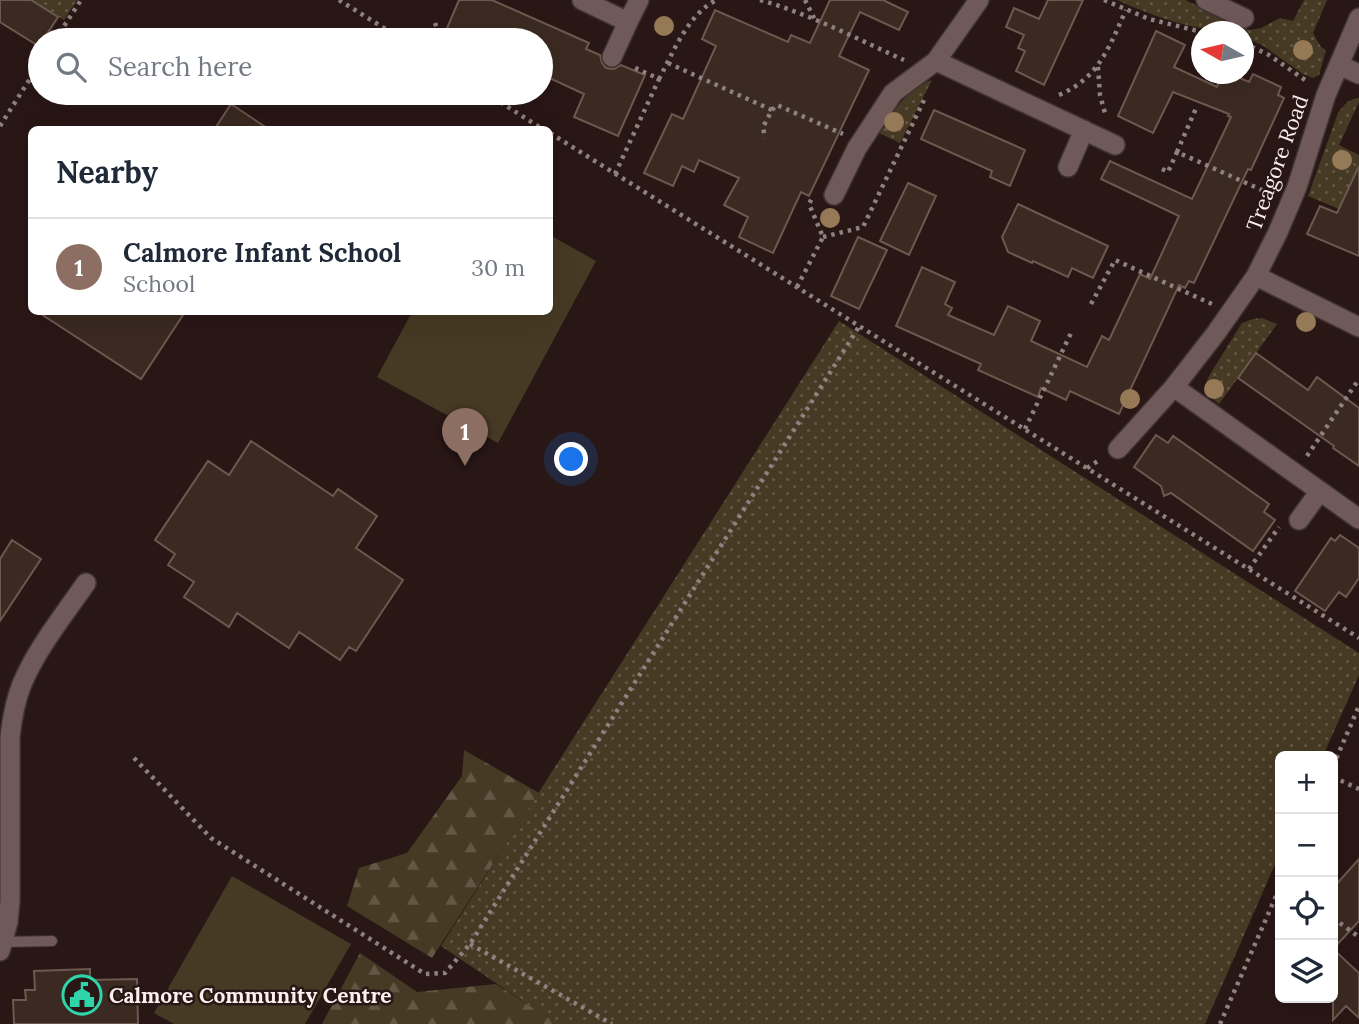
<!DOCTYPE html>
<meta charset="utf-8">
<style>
body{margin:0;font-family:Lora,serif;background:#f6f6f7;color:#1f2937}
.controls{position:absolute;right:21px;bottom:21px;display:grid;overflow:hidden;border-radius:10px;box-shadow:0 7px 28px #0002}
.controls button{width:63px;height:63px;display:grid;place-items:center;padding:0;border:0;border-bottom:2px solid #e0e1e3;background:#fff;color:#1f2937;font:35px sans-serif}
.compass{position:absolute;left:1191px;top:21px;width:63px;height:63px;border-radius:50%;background:#fff;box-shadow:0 7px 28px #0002;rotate:278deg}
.you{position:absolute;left:572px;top:460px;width:24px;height:24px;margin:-18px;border:5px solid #fff;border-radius:50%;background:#1a73e8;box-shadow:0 0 0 10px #1a73e833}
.badge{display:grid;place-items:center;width:46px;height:46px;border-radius:50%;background:#111827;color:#fff;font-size:23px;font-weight:700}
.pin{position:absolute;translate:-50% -58px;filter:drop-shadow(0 2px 4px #0008)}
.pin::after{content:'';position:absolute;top:37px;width:24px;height:21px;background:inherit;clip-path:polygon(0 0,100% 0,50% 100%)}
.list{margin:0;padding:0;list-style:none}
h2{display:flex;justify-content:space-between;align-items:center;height:91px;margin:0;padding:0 28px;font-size:30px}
h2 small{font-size:23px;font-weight:400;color:#747a83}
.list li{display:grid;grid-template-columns:46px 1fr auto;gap:21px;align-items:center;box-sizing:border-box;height:98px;padding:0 28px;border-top:2px solid #e0e1e3}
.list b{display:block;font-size:26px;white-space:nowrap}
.list p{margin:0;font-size:23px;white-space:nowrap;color:#747a83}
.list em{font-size:23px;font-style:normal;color:#747a83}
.icon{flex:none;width:38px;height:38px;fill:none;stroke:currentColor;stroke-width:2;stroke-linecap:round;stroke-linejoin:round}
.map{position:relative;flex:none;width:1359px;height:1024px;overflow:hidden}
.search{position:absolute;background:#fff;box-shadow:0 7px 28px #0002;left:28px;top:28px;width:525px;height:77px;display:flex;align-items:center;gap:18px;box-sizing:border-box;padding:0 24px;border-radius:38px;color:#747a83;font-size:26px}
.panel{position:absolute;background:#fff;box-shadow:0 7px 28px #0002;left:28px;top:126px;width:525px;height:189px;border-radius:10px}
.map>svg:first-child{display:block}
</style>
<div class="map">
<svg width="1359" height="1024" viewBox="0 0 1359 1024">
<defs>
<pattern id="green-dots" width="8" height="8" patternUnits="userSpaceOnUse" patternTransform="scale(1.75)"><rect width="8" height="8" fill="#473a24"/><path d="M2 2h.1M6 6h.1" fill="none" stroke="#625744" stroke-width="1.8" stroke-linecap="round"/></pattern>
<pattern id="forest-firs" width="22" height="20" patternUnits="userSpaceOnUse" patternTransform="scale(1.75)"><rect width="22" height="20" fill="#473a24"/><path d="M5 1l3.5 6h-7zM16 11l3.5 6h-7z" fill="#625744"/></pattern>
</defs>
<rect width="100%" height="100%" fill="#291716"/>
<path fill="url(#green-dots)" d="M31,0H77L64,20Z
M1117,0H1185L1249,30L1261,28L1280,18L1293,21L1304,0H1327L1313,33L1321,47L1326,50L1319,75L1313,78L1303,74L1262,45L1244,38V32C1235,31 1225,32 1216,31C1182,26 1148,14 1117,0Z
M932,80L900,143L877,132C892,114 908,87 932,80Z
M1359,98V102L1339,145L1359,155V166L1339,209L1308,196L1338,113C1344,105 1348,99 1359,98Z
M1262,318L1277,324L1219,404L1211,397L1205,387L1209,376L1242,323L1253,319Z
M839,321L1359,653V675L1323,756H1280V853L1205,1024H557L441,946Z"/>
<path fill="url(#forest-firs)" d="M464,750L539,793L432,958L347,906L359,868L407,853L462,776Z
M360,953L417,992L496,984L558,1024H322Z"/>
<path fill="#473a24" d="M550,235L596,261L498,443L377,377L412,312H550Z
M232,876L351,944L305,1024H174L154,1013Z"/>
<path fill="#3b2a21" stroke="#6c594f" stroke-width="2" d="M0,0H31L58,17L43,40H40V47L0,22Z
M459,0H492L589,43L586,49L600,55L602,63L606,68L614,69L621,65L645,75L618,136L574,117L584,94L541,74V40H463L445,33Z
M830,0H883L908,12L899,30L860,12L839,56L869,70L809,196L801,192L773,253L739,237L748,217L724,205L739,178L699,160L694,172L682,166L673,186L644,173L672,114L683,119L716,46L702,39L715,10L788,42L791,35L810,43Z
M1048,0H1083L1044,85L1016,71L1025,51L1018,48L1024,35L1006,27L1014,8L1039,19Z
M1156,31L1185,45L1174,67L1217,87L1222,75L1231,79L1233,75L1249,82L1253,74L1281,87L1278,95L1284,98L1251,170L1248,169L1194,283L1189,281L1185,288L1179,285L1119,414L1070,391L1066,400L1041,388L1038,397L978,370L981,364L896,326L922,267L955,282L945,304L952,308L948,315L994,335L1008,306L1040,321L1031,341L1087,367L1102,336L1109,340L1140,274L1150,279L1179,216L1101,179L1110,161L1192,199L1231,117L1228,116L1229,114L1173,92L1153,133L1118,116Z
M231,104L270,130H214Z
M934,110L1025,150L1010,186L990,177L992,171L921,139Z
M1359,166V256L1307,234L1320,206L1337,213Z
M908,183L936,196L909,255L880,241Z
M1018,204L1108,246L1093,278L1072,268L1068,277L1033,261L1032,263L1008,252L1002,237Z
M858,237L887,250L859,309L831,296Z
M38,312H185L141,379Z
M1256,353L1308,390L1317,377L1359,408V466L1333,448L1334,446L1238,378Z
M1156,435L1168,443L1173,436L1269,504L1264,512L1275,520L1253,551L1171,493L1164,496L1161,486L1134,467Z
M251,441L333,496L338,489L377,516L356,548L403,580L356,651L349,647L340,660L299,632L289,648L237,613L229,627L184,597L194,582L168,565L175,554L155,540L208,461L229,475Z
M1340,535L1359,548V578L1346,597L1339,592L1325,611L1295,591L1331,538L1335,541Z
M12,540L41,559L0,621V559Z
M1359,859V921L1333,949L1359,973V1018L1346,1006L1333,1020V888Z
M90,969V980L137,979L138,1024H14L13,1000H26L25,990H35L34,971Z"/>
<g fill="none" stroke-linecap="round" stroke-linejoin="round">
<g stroke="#3f3232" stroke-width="12">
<path id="lane" d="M4,942L52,941"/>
</g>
<g stroke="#3f3232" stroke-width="22">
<path id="street" d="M582,0L628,22L639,0
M1206,0L1244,18
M612,57L628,22
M936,61L1115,145
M1339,65L1359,74
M1068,167L1084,130
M834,195L857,148L893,93L936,61L979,0
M1256,276L1359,327
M1174,387L1359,519
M1118,449L1174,387L1216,333L1256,276L1278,232L1297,187L1326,95L1359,18
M1299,520L1320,491
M0,951L8,922L10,901V737C12,719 15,701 22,684C37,648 64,615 86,583"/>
</g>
<path stroke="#908180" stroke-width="4.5" stroke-dasharray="3.5 5" stroke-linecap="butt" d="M339,0L403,40
M760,0C810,14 857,39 904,60
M805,0L815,20
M1104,0L1149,19L1202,32
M435,23L440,37L439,40
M55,40L81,0
M1244,43L1269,55L1308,82
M668,63L772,110L763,127L765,138
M1098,67L1100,95L1106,117
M659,79C674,51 687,16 716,0
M486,93L544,130
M1059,95C1099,78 1109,47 1126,10
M772,110L777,105L843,134
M0,126L40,63
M550,133L1359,638
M1177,152L1197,106
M1162,169L1168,172L1177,152L1273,195
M615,174L659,79L631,66
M823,237L863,227L925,98
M797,287L823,237L809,204L813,196
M1091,304L1115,260L1212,304
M1025,429L1071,333
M1307,456L1359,379
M1087,468L1101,459
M1249,569L1279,527
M134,758L211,838L425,974L445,973L470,944L860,325
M1333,766L1359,706
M1333,777L1359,789
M1333,918L1359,937
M470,944L612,1024
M1220,1024L1280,887"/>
<use href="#lane" stroke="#705959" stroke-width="10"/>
<use href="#street" stroke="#705959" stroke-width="19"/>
</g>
<g fill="#967a58">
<circle cx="664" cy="26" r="10"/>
<circle cx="1303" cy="50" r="10"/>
<circle cx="894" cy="122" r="10"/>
<circle cx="1342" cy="160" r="10"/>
<circle cx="830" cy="218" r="10"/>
<circle cx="1306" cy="322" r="10"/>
<circle cx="1214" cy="389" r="10"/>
<circle cx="1130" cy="399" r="10"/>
</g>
<defs>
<g id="civic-ring" transform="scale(2.0125)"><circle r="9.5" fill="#291716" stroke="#30d4aa" stroke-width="1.5"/><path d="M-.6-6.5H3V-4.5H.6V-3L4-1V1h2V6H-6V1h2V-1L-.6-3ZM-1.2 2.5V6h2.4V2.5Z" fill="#30d4aa"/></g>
</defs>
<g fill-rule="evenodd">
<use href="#civic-ring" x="82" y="995"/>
</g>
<g text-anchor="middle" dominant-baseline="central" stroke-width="5" stroke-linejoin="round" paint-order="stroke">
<g font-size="21" fill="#fcefee" stroke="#291716">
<text transform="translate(1277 163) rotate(-70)">Treagore Road</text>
</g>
<g font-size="21" font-weight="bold" fill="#fcefee" stroke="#291716" text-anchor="start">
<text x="109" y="995">Calmore Community Centre</text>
</g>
</g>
</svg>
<div class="controls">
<button>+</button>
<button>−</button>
<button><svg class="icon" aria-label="locate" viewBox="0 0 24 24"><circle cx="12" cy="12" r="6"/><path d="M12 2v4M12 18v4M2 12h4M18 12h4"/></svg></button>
<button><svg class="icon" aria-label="layers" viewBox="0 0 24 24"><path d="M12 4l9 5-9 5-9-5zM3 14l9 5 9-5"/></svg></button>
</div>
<svg class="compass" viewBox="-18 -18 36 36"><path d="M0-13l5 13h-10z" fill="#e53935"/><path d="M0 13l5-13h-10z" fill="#747a83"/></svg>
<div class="you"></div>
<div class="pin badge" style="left:465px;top:466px;background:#8d6e63">1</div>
<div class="search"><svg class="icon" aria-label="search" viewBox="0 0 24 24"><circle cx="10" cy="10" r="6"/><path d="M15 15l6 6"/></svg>Search here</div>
<section class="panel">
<h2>Nearby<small></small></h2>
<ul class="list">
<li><span class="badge" style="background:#8d6e63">1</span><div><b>Calmore Infant School</b><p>School</p></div><em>30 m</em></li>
</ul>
</section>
</div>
